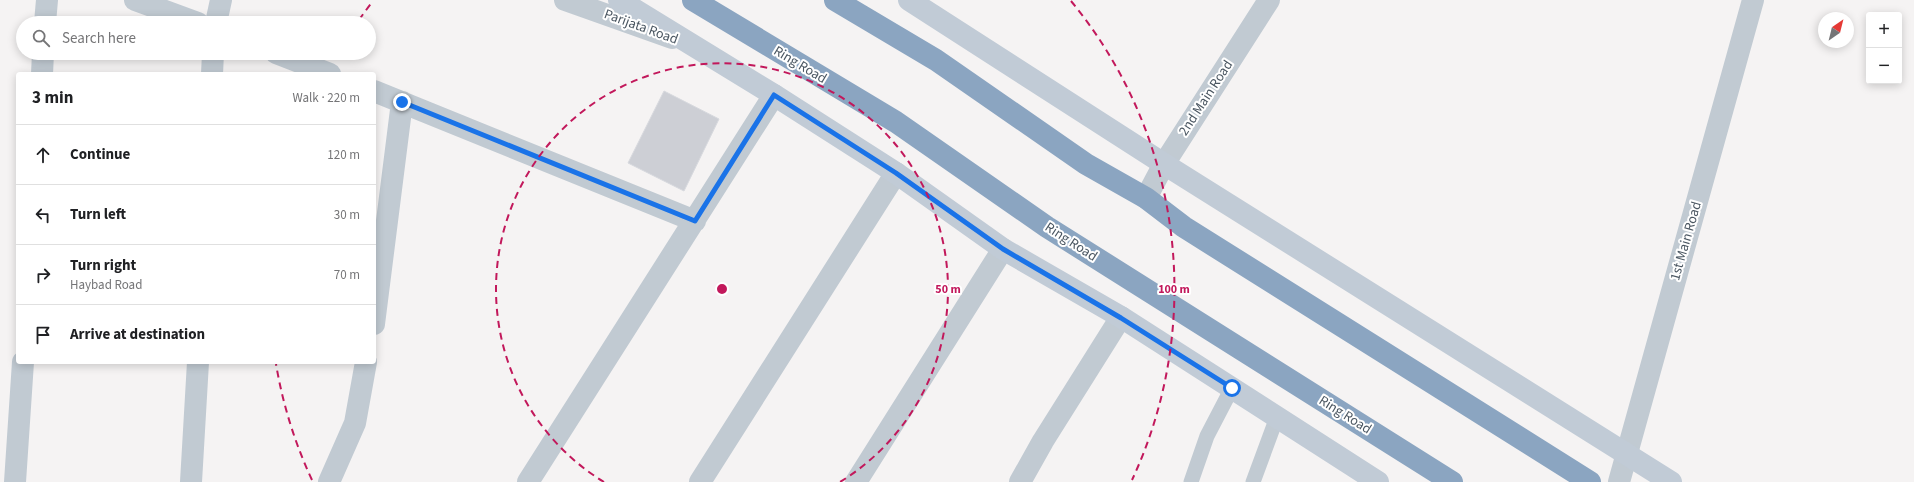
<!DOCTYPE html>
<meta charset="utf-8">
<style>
body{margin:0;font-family:"Source Sans 3",sans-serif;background:#f6f6f6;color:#202124}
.controls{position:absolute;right:12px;top:12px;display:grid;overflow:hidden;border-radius:4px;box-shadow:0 2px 10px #0003}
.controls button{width:36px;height:36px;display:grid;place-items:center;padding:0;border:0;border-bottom:1px solid #e0e0e0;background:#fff;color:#202124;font:20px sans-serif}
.compass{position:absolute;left:1818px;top:12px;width:36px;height:36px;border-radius:50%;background:#fff;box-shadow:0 2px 10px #0003;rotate:35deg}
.stop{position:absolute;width:12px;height:12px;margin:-9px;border:3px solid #1a73e8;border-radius:50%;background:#fff}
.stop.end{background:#1a73e8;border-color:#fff;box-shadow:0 1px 4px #0008}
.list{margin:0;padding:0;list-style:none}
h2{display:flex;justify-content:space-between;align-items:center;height:52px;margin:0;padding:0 16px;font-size:17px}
h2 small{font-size:13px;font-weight:400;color:#757577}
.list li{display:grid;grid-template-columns:26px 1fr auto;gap:12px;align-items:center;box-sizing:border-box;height:60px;padding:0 16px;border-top:1px solid #e0e0e0}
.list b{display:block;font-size:15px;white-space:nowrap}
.list p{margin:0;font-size:13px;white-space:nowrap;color:#757577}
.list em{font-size:13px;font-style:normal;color:#757577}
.icon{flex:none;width:22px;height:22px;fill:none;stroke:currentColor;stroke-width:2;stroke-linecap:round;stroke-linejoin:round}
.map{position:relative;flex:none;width:1914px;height:482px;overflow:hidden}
.search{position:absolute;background:#fff;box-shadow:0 2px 10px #0003;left:16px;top:16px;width:360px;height:44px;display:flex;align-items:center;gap:10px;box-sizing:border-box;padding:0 14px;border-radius:22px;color:#757577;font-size:15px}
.panel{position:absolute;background:#fff;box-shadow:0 2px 10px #0003;left:16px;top:72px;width:360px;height:292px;border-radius:4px}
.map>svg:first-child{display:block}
</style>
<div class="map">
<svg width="1914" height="482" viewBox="0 0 1914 482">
<rect width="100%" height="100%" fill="#f5f3f3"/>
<path fill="#cdcfd5" stroke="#d7d9de" d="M664,91L719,119L684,191L628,163Z"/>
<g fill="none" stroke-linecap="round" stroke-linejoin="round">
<path stroke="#c1cad2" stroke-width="15" d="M1191,482L1207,436L1232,388
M1253,482L1277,417"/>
<path stroke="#c1cad2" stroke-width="22" d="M135,0L198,23
M565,0L672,38
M45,23L47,0
M216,23L221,0
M276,53L330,74
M42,74L43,53
M212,74L213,53
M374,91L695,221
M1146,198L1164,164L1269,0
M374,324L402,102
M15,482L23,362
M191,482L198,362
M329,482L355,423L366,362
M528,482L774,95
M700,482L896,173
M856,482L1003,249
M1020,482L1043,441L1121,317
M1619,482L1753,0"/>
<path stroke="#c1cbd6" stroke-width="22" d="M619,0L774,95L896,173L1003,249L1121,317L1378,482
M909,0L1164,164L1671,482"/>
<path stroke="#8ba5c1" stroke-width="22" d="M693,0L896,122L1047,227L1452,482
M835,0L936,60L1086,164L1146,198L1184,227L1590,482"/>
</g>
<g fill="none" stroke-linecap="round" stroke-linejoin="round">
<path stroke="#1a73e8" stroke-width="5" d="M402,102L695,221L774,95L896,173L1003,249L1121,318L1232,388"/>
</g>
<g fill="none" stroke="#c2185b" stroke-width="2" stroke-dasharray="7 5">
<path d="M604 482A226 226 0 1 1 840 482"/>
<path d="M312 480A452 452 0 0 1 276 364M359 20A452 452 0 0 1 373 1M1071 1A452 452 0 0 1 1132 480"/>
</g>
<g text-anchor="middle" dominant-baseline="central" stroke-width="4" stroke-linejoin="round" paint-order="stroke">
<g font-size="14" fill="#4a5661" stroke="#fff">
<text transform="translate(641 27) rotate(20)">Parijata Road</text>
<text transform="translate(800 65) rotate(31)">Ring Road</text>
<text transform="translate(1206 98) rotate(-57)">2nd Main Road</text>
<text transform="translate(1686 241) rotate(-74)">1st Main Road</text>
<text transform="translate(1071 242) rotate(33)">Ring Road</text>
<text transform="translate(1345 415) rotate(32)">Ring Road</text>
</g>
</g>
<circle cx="722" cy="289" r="6" fill="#c2185b" stroke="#fff" stroke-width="2"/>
<g font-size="12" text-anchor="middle" font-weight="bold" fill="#c2185b" stroke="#fff" stroke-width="4" stroke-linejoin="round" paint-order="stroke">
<text x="948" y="293">50 m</text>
<text x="1174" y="293">100 m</text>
</g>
</svg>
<div class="controls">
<button>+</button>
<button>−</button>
</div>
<svg class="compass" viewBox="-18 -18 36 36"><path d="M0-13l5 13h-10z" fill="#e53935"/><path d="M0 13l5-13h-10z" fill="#757577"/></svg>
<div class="stop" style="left:1232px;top:388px"></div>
<div class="stop end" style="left:402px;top:102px"></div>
<div class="search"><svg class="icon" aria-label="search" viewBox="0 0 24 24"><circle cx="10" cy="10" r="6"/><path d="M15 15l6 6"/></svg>Search here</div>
<section class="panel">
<h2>3 min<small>Walk · 220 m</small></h2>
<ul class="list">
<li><svg class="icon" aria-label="ahead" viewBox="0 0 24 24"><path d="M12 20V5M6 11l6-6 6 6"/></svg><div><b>Continue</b></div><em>120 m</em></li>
<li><svg class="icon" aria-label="left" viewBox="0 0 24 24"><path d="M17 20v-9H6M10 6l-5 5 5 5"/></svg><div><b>Turn left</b></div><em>30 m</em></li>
<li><svg class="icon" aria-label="right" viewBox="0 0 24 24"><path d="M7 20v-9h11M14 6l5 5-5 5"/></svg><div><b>Turn right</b><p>Haybad Road</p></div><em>70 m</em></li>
<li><svg class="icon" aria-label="arrive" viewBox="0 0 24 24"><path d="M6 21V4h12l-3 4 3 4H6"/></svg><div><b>Arrive at destination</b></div></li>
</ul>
</section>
</div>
